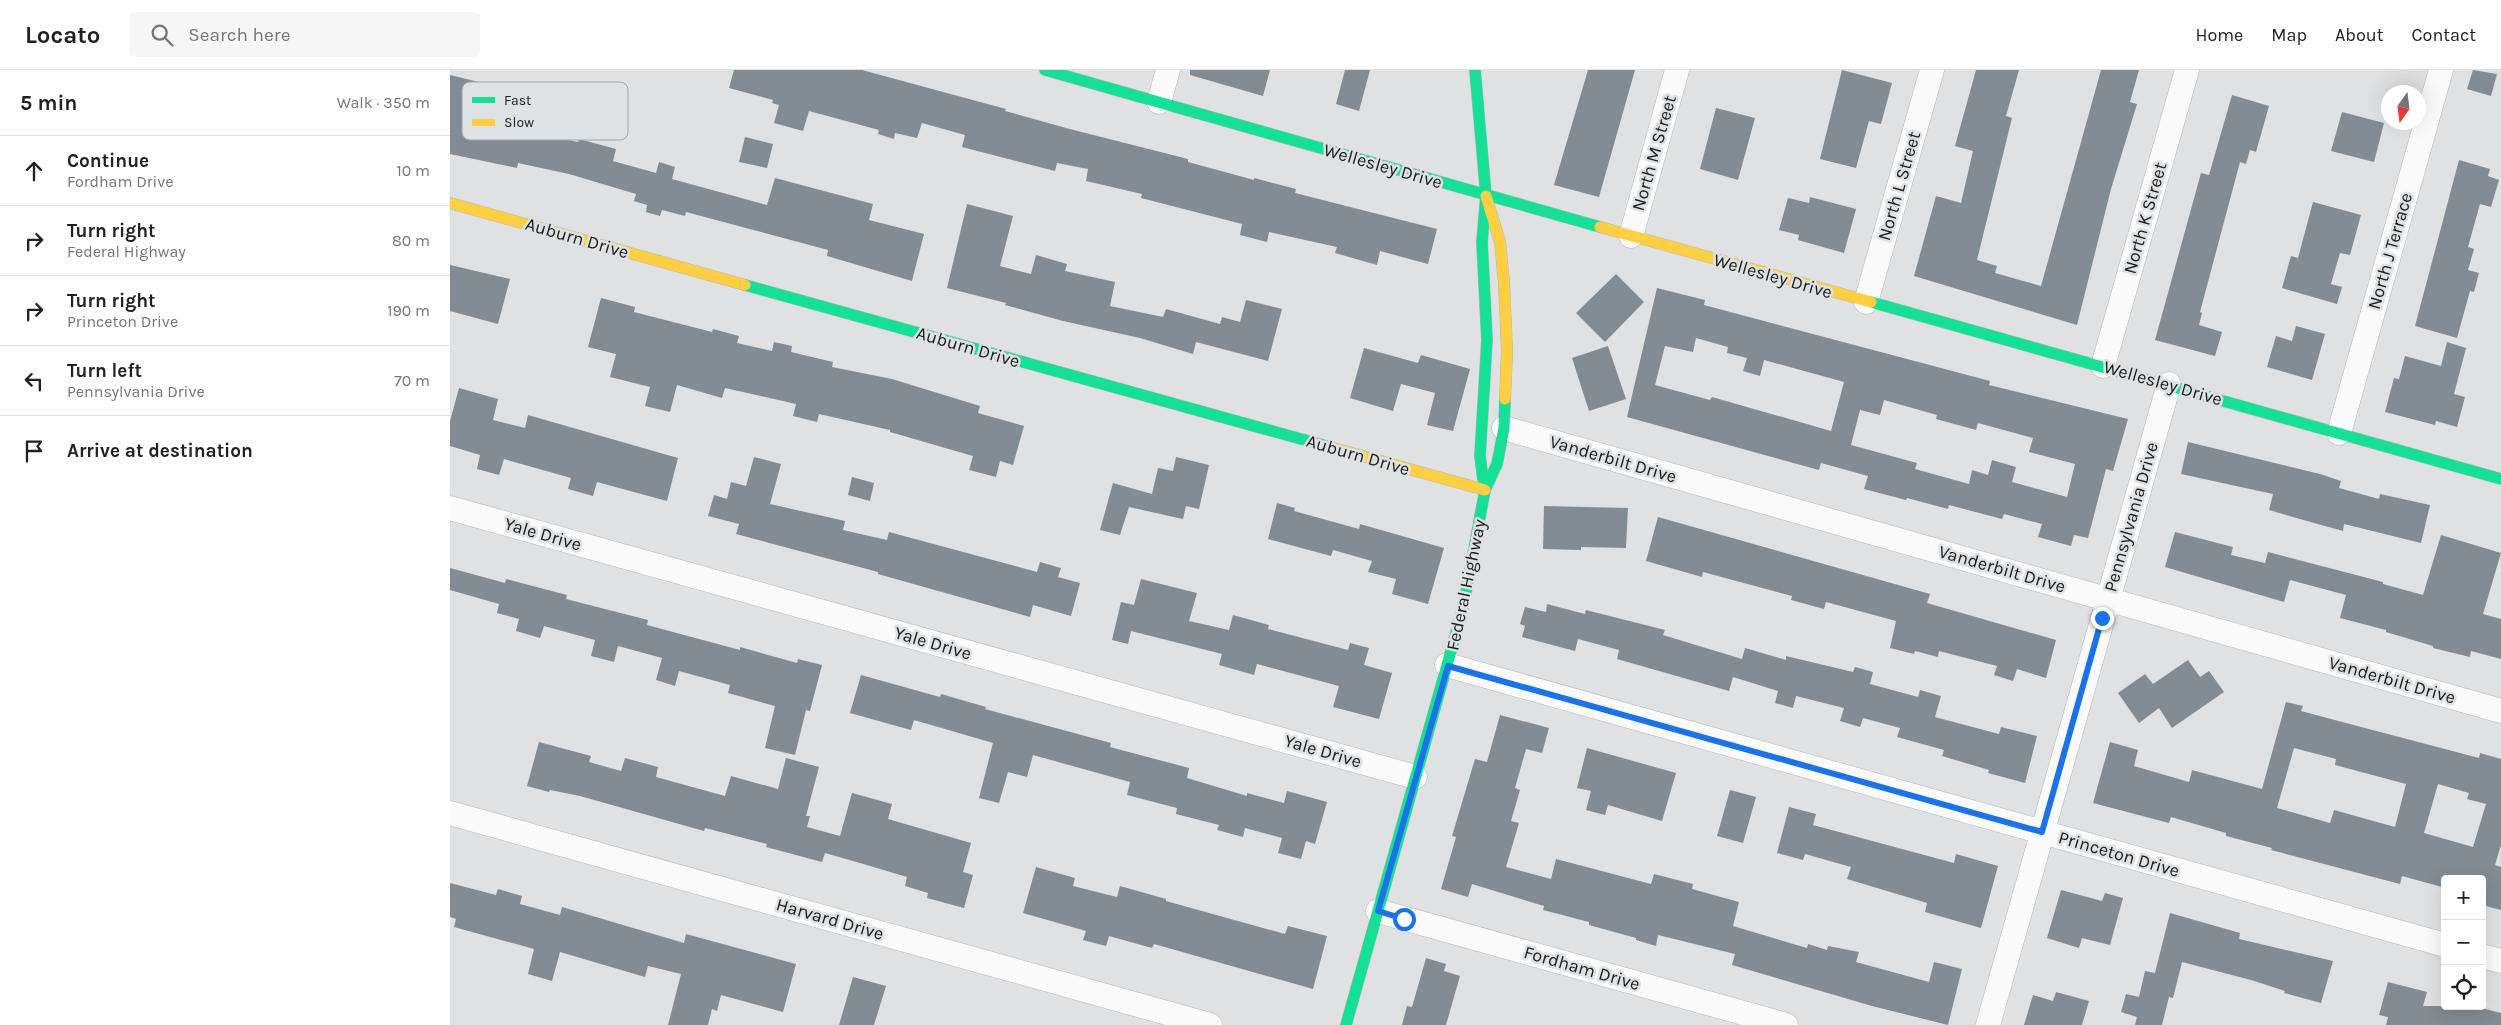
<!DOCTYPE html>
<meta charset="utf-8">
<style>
body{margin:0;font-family:Karla,sans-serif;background:#f6f6f6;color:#202124}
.controls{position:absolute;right:15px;bottom:15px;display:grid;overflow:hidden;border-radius:5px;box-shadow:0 5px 20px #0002}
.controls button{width:45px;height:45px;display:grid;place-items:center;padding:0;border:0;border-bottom:1px solid #e0e0e0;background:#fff;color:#202124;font:25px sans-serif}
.compass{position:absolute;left:1931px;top:15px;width:45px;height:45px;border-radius:50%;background:#fff;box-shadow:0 5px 20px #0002;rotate:194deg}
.stop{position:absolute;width:15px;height:15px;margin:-11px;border:4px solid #1a73e8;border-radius:50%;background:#fff}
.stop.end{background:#1a73e8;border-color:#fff;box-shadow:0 1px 5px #0008}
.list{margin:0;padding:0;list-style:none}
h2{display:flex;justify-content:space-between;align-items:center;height:65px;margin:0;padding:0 20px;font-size:21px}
h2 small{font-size:16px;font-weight:400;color:#757577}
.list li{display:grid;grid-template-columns:32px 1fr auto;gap:15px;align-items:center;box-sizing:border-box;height:70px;padding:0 20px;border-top:1px solid #e0e0e0}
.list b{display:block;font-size:19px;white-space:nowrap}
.list p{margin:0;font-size:16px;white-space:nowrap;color:#757577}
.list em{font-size:16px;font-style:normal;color:#757577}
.icon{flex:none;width:28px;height:28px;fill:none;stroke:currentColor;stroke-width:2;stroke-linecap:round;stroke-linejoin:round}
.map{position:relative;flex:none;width:2051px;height:955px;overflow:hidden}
header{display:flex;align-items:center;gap:30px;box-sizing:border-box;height:70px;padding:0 25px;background:#fff;border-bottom:1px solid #e0e0e0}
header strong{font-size:24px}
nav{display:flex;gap:28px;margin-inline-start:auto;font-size:18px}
.search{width:350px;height:45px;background:#f6f6f6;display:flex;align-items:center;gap:12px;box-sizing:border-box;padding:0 18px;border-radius:5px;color:#757577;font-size:19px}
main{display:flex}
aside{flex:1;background:#fff}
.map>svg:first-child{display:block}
</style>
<header>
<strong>Locato</strong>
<div class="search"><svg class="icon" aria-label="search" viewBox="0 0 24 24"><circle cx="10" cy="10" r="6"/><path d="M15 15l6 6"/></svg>Search here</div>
<nav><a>Home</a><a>Map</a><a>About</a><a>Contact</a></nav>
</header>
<main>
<aside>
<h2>5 min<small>Walk · 350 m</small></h2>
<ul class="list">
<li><svg class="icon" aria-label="ahead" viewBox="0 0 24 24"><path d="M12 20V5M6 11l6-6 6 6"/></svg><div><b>Continue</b><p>Fordham Drive</p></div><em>10 m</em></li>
<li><svg class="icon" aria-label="right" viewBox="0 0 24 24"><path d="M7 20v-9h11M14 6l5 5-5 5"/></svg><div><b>Turn right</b><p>Federal Highway</p></div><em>80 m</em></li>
<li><svg class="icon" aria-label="right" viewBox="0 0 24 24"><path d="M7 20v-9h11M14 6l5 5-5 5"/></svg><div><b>Turn right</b><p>Princeton Drive</p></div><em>190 m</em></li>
<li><svg class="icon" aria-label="left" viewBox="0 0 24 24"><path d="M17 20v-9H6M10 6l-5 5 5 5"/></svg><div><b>Turn left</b><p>Pennsylvania Drive</p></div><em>70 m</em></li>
<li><svg class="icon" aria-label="arrive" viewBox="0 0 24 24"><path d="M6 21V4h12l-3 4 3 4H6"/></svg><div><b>Arrive at destination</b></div></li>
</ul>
</aside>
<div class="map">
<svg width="2051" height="955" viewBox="0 0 2051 955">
<rect width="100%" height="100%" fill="#dfe1e3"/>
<path fill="#828c94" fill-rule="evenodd" d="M284,0H412L556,39L555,41L616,58L738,89V92L804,110V108L846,119L845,123L987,159L978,194L930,181L927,195L885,183L887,177L819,162L817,172L790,165L792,154L691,128L692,124L636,111L638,99L607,93L605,101L512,77L515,65L472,53L467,68L445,63L444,69L428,64L429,60L359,41L353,61L324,53L329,35L322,33L323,30L279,18Z
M740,0H820L813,26L740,5Z
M895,0H920L909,41L886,34Z
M1138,0H1185L1149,127L1104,115Z
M1392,0L1442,13L1431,54L1419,51L1406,98L1370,89Z
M1526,0H1569L1556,46L1562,48L1527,190L1547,196L1545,203L1591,216L1651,0H1689L1680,32L1687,34L1661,119L1627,255L1464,206L1486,126L1511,133L1523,81L1505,76Z
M2023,0L2047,4L2041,26L2017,19Z
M0,5L41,15L32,50L41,52L40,54L128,72L129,69L166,79L163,91L206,103L209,92L225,97L222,109L317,135L325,108L423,134L419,150L474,164L462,211L377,186L378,180L296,158L236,142L235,146L212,140L210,146L196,142L197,135L184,131L186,124L119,104L68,93L67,98L0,84Z
M1782,25L1819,36L1806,82L1800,80L1796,94L1790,92L1750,242L1752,243L1749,255L1772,262L1765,286L1705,270L1751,103L1759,105Z
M1266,38L1305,48L1288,110L1250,99Z
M1892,42L1934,53L1924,92L1881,81Z
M295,67L323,74L317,98L289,92Z
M2009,90L2040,99L2038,106L2049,110L2041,137L2030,134L2018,177L2024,179L2018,200L2029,203L2024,222L2020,221L2007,268L1965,256Z
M1360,127L1406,139L1394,183L1348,170L1349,165L1329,160L1338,128L1359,133Z
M1863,132L1911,145L1900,185L1890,183L1881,214L1892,217L1887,234L1832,218L1841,186L1848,188Z
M517,134L563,146L550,196L581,204L586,185L617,194L615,201L665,212L660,236L713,247L716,239L770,254L772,247L790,252L796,230L832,239L818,291L746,272L743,284L690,268L613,251L555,235L556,233L497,218Z
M0,195L60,209L48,254L0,241Z
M1166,204L1194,232L1155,272L1126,243Z
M1207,218L1255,230L1254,235L1540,311L1539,315L1678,349L1663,401L1656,399L1638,468L1624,465L1621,476L1588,467L1592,454L1554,444L1552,449L1499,435L1498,439L1457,428L1456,430L1414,419L1418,406L1371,393L1369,400L1177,347ZM1246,268L1278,277L1277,283L1297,288L1293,301L1310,306L1314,290L1394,312L1381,361L1262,327L1260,330L1205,315L1215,276L1243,282ZM1434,330L1487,345L1486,349L1526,360L1528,353L1583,368L1579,382L1625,394L1617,427L1562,412L1566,397L1542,390L1538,405L1522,400L1519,414L1465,399L1467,393L1401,375L1410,340L1430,345Z
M151,228L185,237L184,242L262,262L263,259L289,266L287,273L322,281L324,272L342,276L341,282L383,292L382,297L442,309L530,336L528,343L574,356L563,395L550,391L546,407L519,400L523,386L440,362V360L369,344L367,352L343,346L346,334L275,318L272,328L227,315L220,342L195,336L200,317L160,307L166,284L138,277Z
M1846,256L1875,264L1862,310L1817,297L1826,266L1842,271Z
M1997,272L2016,278L2004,324L2015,327L2007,357L1986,351L1985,355L1935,342L1944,308L1949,309L1955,286L1991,296Z
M1158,276L1176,329L1139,341L1122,288Z
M914,278L968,293L971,285L1020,299L1003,361L977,355L985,323L951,314L943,341L900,328Z
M9,318L48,329L43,350L75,358L78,345L228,388L217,431L147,412L143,426L118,419L121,408L54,389L49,405L27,399L30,385L0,376V351Z
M1738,372L1870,404L1891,411L1889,418L1929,429L1930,424L1980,435L1971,473L1894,454L1893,461L1864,453L1819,440L1823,424L1731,404Z
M304,387L331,394L320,434L395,451L393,460L437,470L439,462L587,502L590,492L611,498L608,507L630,513L621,546L583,535L580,547L428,504V502L286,464L289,454L258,446L264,425L277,429L281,412L296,416Z
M726,387L759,395L749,439L736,436L733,449L679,437L670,465L650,460L663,413L702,424L708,398L723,401Z
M402,407L424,413L420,431L398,425Z
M827,433L845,438L844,441L909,459L910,454L994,478L978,534L942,524L946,509L918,502L922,491L883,480L881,486L818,469Z
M1094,436L1178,438L1176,478L1131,477V480L1093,479Z
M1208,447L1480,524L1477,533L1606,570L1596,608L1567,599L1563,611L1544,605L1547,596L1489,581L1488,587L1465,581L1464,584L1440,578L1446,551L1376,532L1374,539L1341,530L1342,526L1253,502L1252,507L1196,491Z
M1725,462L1783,477L1781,485L1815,493L1818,482L1933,512V514L1973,525L1991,465L2051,483L2033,544L2051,549V589L2021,581L2020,587L1983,578V576L1936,562V560L1890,548L1896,525L1840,510L1834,532L1715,497Z
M0,498L55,513L56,509L117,525L116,529L198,550L197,555L290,580V577L347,593L348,589L372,595L360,641L356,640L345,685L315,678L325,636L278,623L280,615L229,601L225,616L206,610L212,588L168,576L164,592L141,586L145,570L94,556L90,568L66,561L69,549L47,543L49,534L0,520Z
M691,509L747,523L739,551L779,560L783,545L819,555L818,559L898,580L900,573L919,578L914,595L942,603L929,649L883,637L889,616L807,594L804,605L769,595L772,584L681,561L678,574L662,570L671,532L684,535Z
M1097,534L1135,544L1136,540L1215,560L1213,565L1292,589L1295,578L1336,590V586L1403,602L1405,597L1423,602L1420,614L1468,627L1470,620L1491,626L1485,647L1549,664L1551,657L1587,666L1575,713L1538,703L1539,700L1492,686L1494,680L1447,667L1450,658L1413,648L1410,657L1390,651L1394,638L1346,626L1343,638L1325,633L1328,621L1283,607L1279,621L1167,589L1169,580L1128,569L1125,581L1072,567L1075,556L1070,554L1075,537L1096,542Z
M1738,590L1750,607L1759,601L1774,622L1722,658L1709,638L1689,653L1668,623L1695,604L1703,614Z
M411,605L490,627L491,624L536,637L535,639L661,673L660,677L739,698L737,708L797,726V723L834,733L837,721L877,732L865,774L856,771L851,789L828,783L832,768L795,758L793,767L767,760L769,755L726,744L727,738L677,725L680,712L583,685L577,707L558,702L549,733L529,728L543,673L464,650L461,660L400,643Z
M1836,632L1853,636L1851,641L1896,653L2029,688L2030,683L2051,689V775L2045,795L2051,797V840L2032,835V809H1994L1992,817L1952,806L1950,814L1821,780L1822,778L1776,766V763L1721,747L1719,753L1643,733L1660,672L1688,680L1684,696L1739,712L1742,700L1812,719ZM1844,678L1886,689L1885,695L1956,714L1945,757L1884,740L1880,753L1827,738ZM1988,714L2019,723L2017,729L2036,734L2023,777L1974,763Z
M1050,645L1099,658L1092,683L1076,679L1065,718L1070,720L1061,751L1069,753L1056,797L1101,809L1106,789L1201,814L1204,804L1243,814L1242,819L1289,832L1283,856L1357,878L1358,874L1377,880L1378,876L1409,882L1406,892L1479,912L1484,892L1512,899L1498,955L1422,936L1282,895L1285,884L1208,865L1206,876L1186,870V868L1139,855V852L1093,840L1094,836L1022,814L1018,827L991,819L1006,767L1002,766L1025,689L1037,692Z
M89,672L141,686L139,692L171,701L175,688L208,697L206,707L275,726L281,706L328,719L336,688L369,697L356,746H360L357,757L390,766L402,723L442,734L438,749L521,773L513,802L523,805L514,838L477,828L478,823L455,816L457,807L410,793L375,783L372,792L316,777L317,774L255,758L254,761L130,726L100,720L99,722L77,716Z
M1137,678L1226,703L1212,751L1158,735L1155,745L1136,740L1141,721L1127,718Z
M1280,720L1306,727L1293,773L1267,766Z
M1339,737L1366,744L1363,755L1504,793L1506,784L1548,796L1531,858L1475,842L1477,833L1397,809L1401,797L1355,784L1353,790L1327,783Z
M586,797L625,808L623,816L667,827L670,816L716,829V831L835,864L838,856L877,866L863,919L704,874L702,878L659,866L656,876L633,870L636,861L573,843Z
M0,813L46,825L48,819L72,826L70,834L110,845L112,837L234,873L236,864L346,894L333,942L271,925L267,941L262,939L258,955H218L231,904L198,896L195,907L110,882L102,911L78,904L84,879L4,857L6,849L0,847Z
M1611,820L1652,831L1655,823L1673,828L1660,875L1632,868L1629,878L1597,868Z
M1720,843L1790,863L1789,869L1883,891L1871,933L1834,923L1835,921L1801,910L1732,892L1723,928L1719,927L1712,955H1685L1687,947L1671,942L1676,924L1689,927L1695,901L1705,903Z
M976,888L996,894L994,901L1010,906L996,955H952L957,936L962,937Z
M403,907L436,916L424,955H389Z
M1938,912L1977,922L1973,936H2024L2051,943V955H1936L1938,947L1929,945Z
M1606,922L1639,931L1632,955H1574L1583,925L1603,931Z"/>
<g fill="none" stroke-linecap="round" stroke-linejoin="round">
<g stroke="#b5b7b8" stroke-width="25">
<path id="street" d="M709,32L718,0
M1181,166L1227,0
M1416,232L1482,0
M1653,296L1737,0
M1054,358L2051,641
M1889,363L1991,0
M0,438L965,707
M997,595L1995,875
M0,743L760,955
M928,841L1336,955
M2032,886L2051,891
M1538,955L1719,314"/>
</g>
<g stroke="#b5b7b8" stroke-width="12">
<path id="fast" d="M595,0L1150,157
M1025,0L1036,126L1032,172L1037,270L1030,386L1033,409
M295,215L880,377
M1421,232L2051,409
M896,955L1013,538L1035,420L1047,394L1054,358L1055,329"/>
</g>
<g stroke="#b5b7b8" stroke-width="12">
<path id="slow" d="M1036,126L1050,172L1054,212L1057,281L1055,329
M0,133L295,215
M1150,157L1421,232
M880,377L1035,420"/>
</g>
<use href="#street" stroke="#fafafb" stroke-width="24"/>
<use href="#fast" stroke="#16e098" stroke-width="11"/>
<use href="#slow" stroke="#ffcf43" stroke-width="11"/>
</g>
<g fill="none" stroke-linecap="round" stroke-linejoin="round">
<path stroke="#1a73e8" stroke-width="6" d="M954,849L928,841L998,596L1592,762L1652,548"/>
</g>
<g text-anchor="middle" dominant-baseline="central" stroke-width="5" stroke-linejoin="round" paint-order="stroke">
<g font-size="18" fill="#1a1b1c" stroke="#dee2e4">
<text transform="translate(1204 83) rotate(-74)">North M Street</text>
<text transform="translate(933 96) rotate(16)">Wellesley Drive</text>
<text transform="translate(1449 116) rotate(-74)">North L Street</text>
<text transform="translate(1695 148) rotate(-74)">North K Street</text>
<text transform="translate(127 168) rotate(16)">Auburn Drive</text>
<text transform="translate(1940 181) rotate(-74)">North J Terrace</text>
<text transform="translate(1323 206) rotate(16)">Wellesley Drive</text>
<text transform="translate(518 277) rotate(16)">Auburn Drive</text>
<text transform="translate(1713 313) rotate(16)">Wellesley Drive</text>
<text transform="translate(908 385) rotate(16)">Auburn Drive</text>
<text transform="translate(1163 389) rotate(16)">Vanderbilt Drive</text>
<text transform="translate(1681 447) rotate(-74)">Pennsylvania Drive</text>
<text transform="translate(93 464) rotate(16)">Yale Drive</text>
<text transform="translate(1552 499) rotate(16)">Vanderbilt Drive</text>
<text transform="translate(1016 515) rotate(-78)">Federal Highway</text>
<text transform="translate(483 573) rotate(16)">Yale Drive</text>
<text transform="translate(1942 610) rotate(16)">Vanderbilt Drive</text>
<text transform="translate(873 681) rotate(16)">Yale Drive</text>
<text transform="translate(1669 784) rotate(16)">Princeton Drive</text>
<text transform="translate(380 849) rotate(16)">Harvard Drive</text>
<text transform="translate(1132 898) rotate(16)">Fordham Drive</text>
</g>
</g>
<rect x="12" y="12" width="166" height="58" rx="8" fill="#dee2e4" stroke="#a3a6a8" stroke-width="1"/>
<rect x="22" y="27" width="23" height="6" fill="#16e098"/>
<rect x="22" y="49" width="23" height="7" fill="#ffcf43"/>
<g font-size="14" fill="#1a1b1c">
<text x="54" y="35">Fast</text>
<text x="54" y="57">Slow</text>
</g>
</svg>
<div class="controls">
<button>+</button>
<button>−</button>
<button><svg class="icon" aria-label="locate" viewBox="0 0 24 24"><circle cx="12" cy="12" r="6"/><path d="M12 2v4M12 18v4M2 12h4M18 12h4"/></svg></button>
</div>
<svg class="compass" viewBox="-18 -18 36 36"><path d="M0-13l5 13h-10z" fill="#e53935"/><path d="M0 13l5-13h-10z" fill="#757577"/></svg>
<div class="stop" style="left:954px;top:849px"></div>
<div class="stop end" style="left:1652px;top:548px"></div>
</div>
</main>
